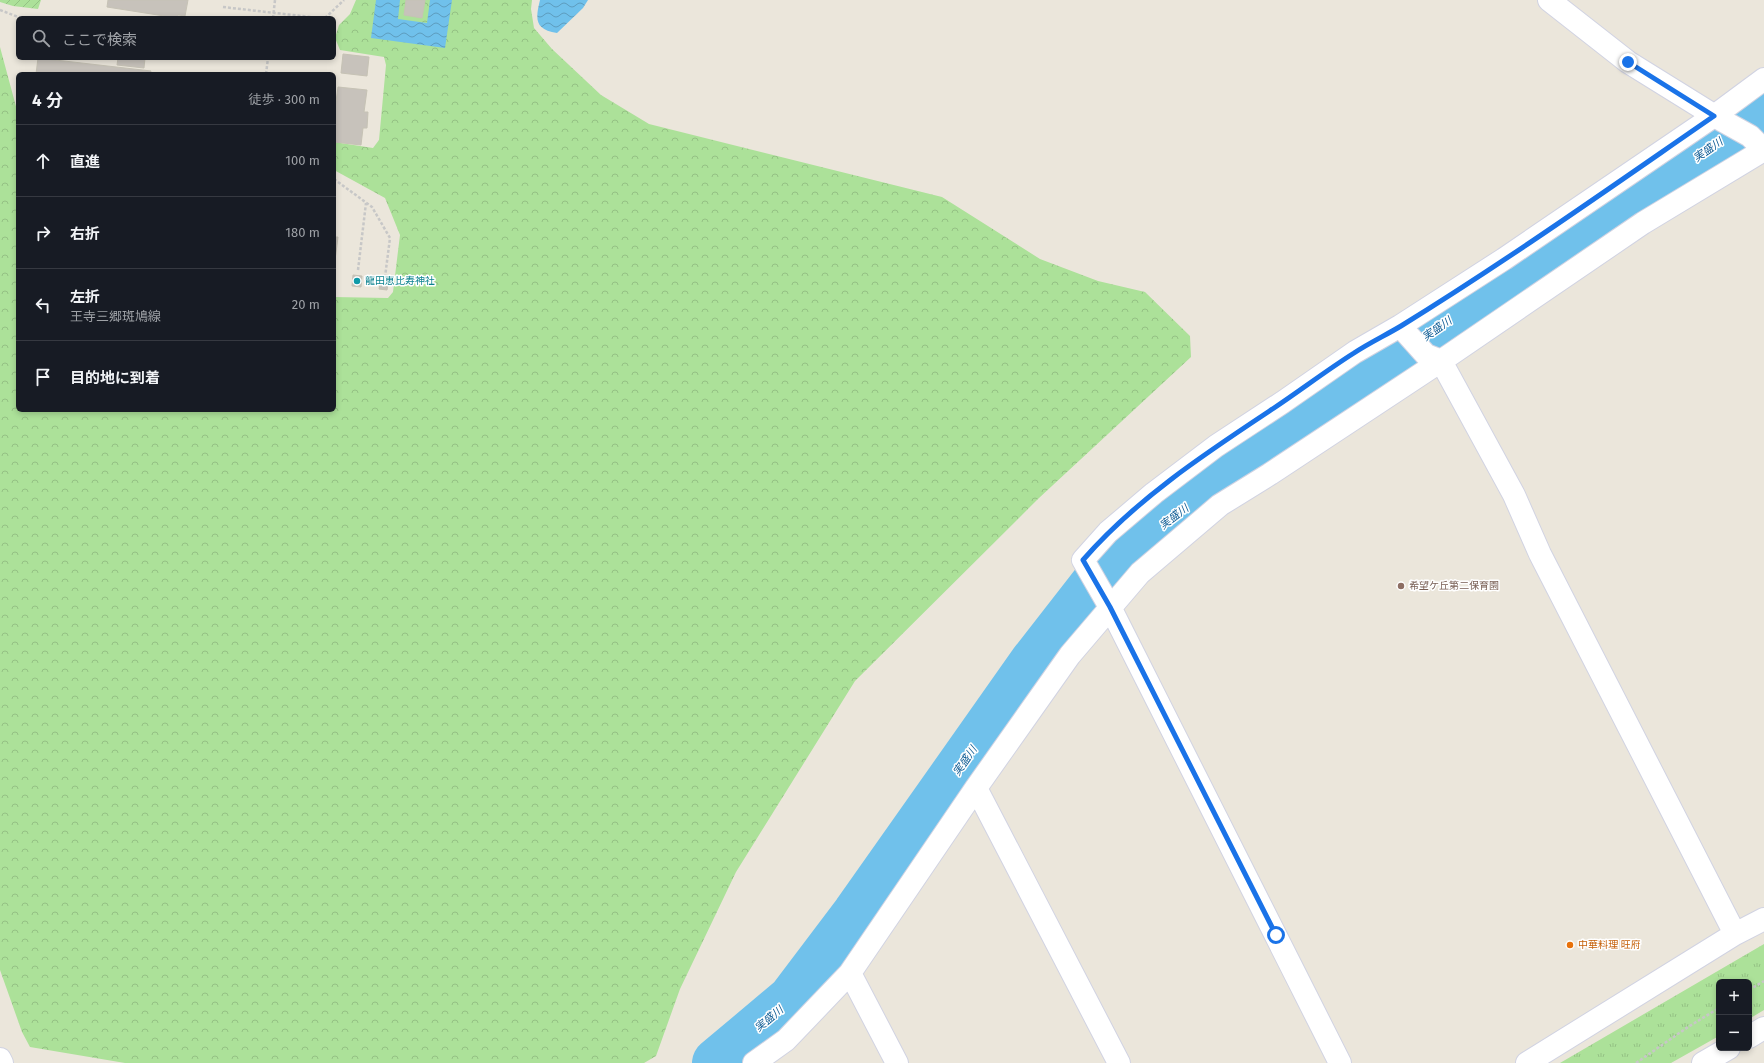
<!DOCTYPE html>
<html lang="ja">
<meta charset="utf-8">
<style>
body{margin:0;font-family:"Fira Sans","Noto Sans JP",sans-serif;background:#20242c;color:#f1f3f6}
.controls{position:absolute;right:12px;bottom:12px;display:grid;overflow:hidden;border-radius:6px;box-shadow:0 2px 6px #0003}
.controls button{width:36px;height:36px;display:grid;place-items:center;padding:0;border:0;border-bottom:1px solid #363941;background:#171b24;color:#f1f3f6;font:20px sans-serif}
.stop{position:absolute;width:12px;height:12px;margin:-9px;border:3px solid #1a73e8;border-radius:50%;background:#fff}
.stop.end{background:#1a73e8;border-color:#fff;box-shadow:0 1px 4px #0008}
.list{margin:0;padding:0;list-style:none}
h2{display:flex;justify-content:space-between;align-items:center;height:52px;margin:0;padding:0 16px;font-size:17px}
h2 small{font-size:13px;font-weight:400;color:#9ea1a6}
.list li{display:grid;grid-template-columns:26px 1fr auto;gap:12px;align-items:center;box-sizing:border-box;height:72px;padding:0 16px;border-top:1px solid #363941}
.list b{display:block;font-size:15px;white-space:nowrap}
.list p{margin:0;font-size:13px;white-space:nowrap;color:#9ea1a6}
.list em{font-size:13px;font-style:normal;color:#9ea1a6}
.icon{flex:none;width:22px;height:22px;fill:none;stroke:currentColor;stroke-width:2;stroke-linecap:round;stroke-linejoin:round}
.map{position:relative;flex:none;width:1764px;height:1063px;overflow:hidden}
.search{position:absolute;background:#171b24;box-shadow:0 2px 6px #0003;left:16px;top:16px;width:320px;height:44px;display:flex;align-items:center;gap:10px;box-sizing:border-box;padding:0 14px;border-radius:6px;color:#9ea1a6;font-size:15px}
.panel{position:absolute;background:#171b24;box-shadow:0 2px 6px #0003;left:16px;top:72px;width:320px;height:340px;border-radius:6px}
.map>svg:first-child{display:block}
</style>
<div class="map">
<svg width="1764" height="1063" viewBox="0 0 1764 1063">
<defs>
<pattern id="forest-crowns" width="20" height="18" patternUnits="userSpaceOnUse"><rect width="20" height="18" fill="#ace199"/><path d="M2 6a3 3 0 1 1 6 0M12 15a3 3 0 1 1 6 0" fill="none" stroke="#94c184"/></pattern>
<pattern id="park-tufts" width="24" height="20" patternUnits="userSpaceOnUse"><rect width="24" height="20" fill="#ace199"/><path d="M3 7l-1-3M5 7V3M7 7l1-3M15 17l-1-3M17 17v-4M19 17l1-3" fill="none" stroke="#94c184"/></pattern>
<pattern id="garden-furrows" width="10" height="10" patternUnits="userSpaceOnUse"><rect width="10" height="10" fill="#ace199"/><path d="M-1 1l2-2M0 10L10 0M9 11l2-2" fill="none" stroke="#94c184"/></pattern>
<pattern id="water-waves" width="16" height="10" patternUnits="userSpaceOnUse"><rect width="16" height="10" fill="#70c1eb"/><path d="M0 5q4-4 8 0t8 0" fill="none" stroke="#5c9dbe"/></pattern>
</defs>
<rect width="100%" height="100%" fill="#ebe6db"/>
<path fill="url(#forest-crowns)" d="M356,0H532L531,9L534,28L552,49L601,95L649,124L942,197L1040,259L1098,281L1145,292L1190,336L1191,357L1039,498L855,681L736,872L680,989L656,1056L644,1063H125L30,1047L22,1032L0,970V47L18,114V410H334V297L388,298L393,292L400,235L385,198L334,170V142L373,148L379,140L386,65L384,57L340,50L335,38L339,25L350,14Z"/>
<path fill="url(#park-tufts)" d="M1764,944V1010L1749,1019V982H1719V1036L1671,1063H1560Z"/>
<path fill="url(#garden-furrows)" d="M0,0H41L38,9L13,6L0,2Z"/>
<path fill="url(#water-waves)" d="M376,0H400L398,19L427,23L430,0H452L445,48L371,38Z
M540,0H588L583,8L557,33C535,29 535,20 540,0Z"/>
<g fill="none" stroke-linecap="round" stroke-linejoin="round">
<path stroke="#70c1eb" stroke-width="50" d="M717,1063L792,1000L857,914L1034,663L1112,563L1285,433L1467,310L1519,272L1689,164L1764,111"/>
</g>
<path fill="#c7c2bb" stroke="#c6c2b5" d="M108,0H188L185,16L178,15L177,18L107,7Z
M406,0H425L422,18L404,15Z
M343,54L369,57L367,76L341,73Z
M38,58L151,71L150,74H36Z
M118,58H145L144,68L117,65Z
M338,87L367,90L364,112H368L367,128H363L361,145L334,142V116Z
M334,237H338L335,260H334Z
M353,275L362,276L361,287L352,286Z
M381,279L389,280L387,290L379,289Z"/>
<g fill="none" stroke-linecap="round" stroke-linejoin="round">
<g stroke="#d1d3e2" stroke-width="24">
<path id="minor" d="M1400,326L1426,355L1441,361L1514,495L1540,554L1735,934
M976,788L1119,1063
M850,973L897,1063
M754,1063L786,1040L850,973L976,788L1070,655L1140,573L1220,505L1270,474L1441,361L1643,223L1764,150
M1340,1063L1110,607L1083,560L1108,532L1154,493L1216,446L1283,402L1355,352L1400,326L1504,259L1714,116L1764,79
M1527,1063L1735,934L1764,919"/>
</g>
<g stroke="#d1d3e2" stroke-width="24">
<path id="tertiary" d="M1749,1037L1764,1028
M0,1059L2,1063
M1703,1063L1729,1048"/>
</g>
<g stroke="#d1d3e2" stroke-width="24">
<path id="secondary" d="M1549,0L1628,62L1723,121L1750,136L1764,150"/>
</g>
<path stroke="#c7c7c7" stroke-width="2.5" stroke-dasharray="3 2" stroke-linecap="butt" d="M223,7L319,18
M0,10L21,18
M273,18L275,0
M325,18L344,0
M266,74L268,58
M334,179L372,207L390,238L385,277
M358,270L366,203
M1749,990L1764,981
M1636,1063L1688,1027L1719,1008"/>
<use href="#minor" stroke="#fff" stroke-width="22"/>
<use href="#tertiary" stroke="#fff" stroke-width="22"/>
<use href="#secondary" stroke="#fff" stroke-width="22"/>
</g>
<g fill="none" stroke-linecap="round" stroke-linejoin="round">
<path stroke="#1a73e8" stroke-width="5" d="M1276,935L1110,607L1083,560C1137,498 1206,453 1274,408C1301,390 1327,370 1354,353C1369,343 1386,335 1401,326C1508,260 1611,187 1714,116L1628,62"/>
</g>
<circle fill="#0f9aa8" stroke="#fff" stroke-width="1.5" cx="357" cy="281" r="4"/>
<circle fill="#8d6e63" stroke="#fff" stroke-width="1.5" cx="1401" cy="586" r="4"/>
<circle fill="#e8710a" stroke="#fff" stroke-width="1.5" cx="1570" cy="945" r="4"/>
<g text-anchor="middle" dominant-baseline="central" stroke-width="3" stroke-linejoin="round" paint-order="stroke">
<g font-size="10" fill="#0d838f" stroke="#fff" text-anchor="start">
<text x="365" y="281">龍田恵比寿神社</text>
</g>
<g font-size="10" fill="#785e54" stroke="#fff" text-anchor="start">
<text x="1409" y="586">希望ケ丘第二保育園</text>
</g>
<g font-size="10" fill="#c56008" stroke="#fff" text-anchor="start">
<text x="1578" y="945">中華料理 旺府</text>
</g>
<g font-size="11" font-style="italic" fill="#115e96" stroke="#fff">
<text transform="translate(1708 150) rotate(-35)">実盛川</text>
<text transform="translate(1437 329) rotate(-35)">実盛川</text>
<text transform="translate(1174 517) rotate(-37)">実盛川</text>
<text transform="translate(965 761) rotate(-55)">実盛川</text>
<text transform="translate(769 1019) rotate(-40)">実盛川</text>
</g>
</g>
</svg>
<div class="controls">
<button>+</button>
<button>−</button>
</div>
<div class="stop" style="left:1276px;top:935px"></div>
<div class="stop end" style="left:1628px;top:62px"></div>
<div class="search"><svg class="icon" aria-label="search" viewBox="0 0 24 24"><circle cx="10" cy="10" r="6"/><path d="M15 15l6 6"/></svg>ここで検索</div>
<section class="panel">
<h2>4 分<small>徒歩 · 300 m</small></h2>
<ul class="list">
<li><svg class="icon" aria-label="ahead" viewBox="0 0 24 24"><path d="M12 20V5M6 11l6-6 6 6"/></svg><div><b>直進</b></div><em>100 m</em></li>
<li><svg class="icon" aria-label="right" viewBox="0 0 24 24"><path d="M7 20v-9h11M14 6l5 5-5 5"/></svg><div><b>右折</b></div><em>180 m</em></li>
<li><svg class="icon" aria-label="left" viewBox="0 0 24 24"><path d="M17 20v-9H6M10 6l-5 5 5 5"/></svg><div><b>左折</b><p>王寺三郷斑鳩線</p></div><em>20 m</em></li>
<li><svg class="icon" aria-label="arrive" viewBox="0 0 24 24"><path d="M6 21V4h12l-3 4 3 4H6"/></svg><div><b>目的地に到着</b></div></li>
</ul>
</section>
</div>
